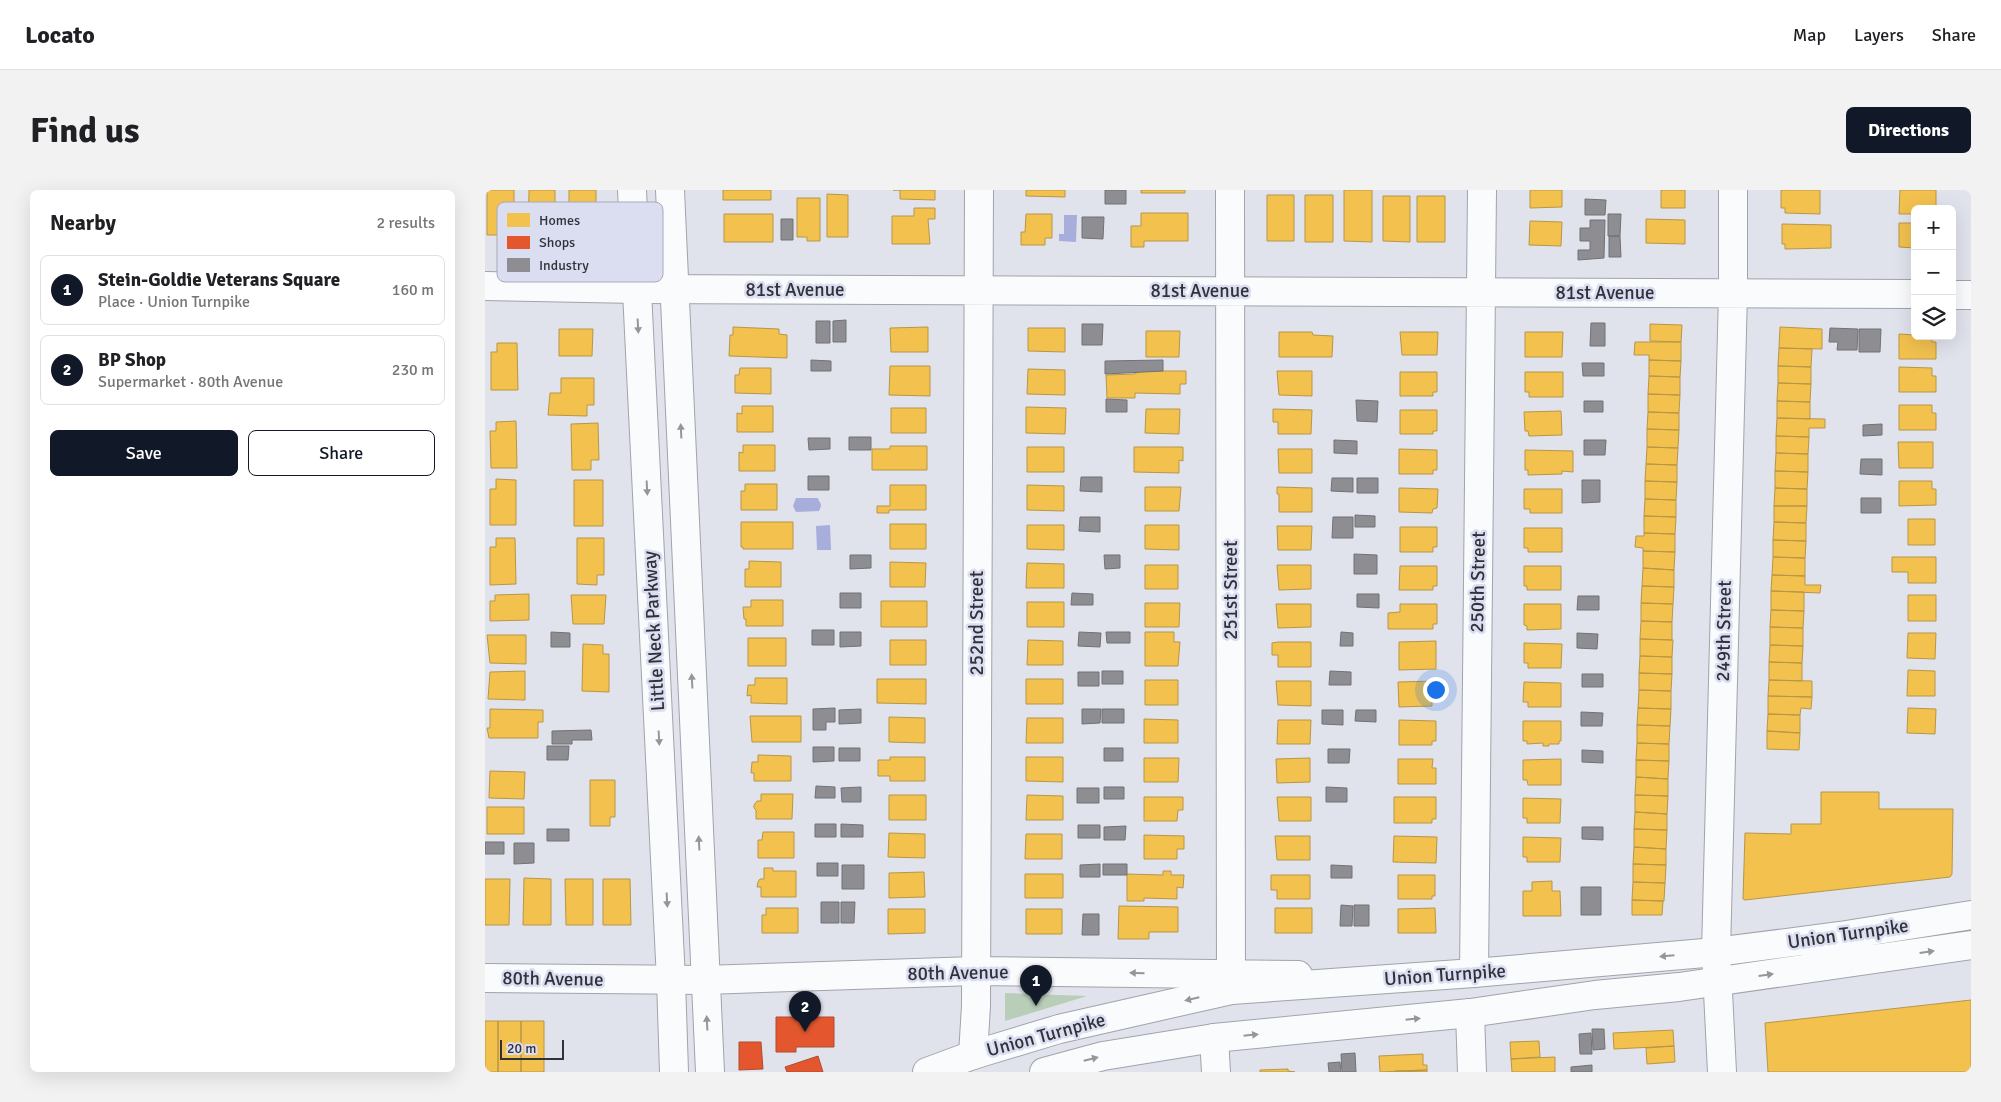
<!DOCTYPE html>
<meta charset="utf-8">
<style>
body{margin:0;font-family:Signika,sans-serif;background:#f2f2f2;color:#202124}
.controls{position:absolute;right:15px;top:15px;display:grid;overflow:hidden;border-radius:8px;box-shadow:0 5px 20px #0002}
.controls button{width:45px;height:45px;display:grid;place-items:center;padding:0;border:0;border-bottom:1px solid #e0e0e0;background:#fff;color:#202124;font:25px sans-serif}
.scale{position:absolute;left:15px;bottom:12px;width:64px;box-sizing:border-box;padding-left:5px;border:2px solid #313239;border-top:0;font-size:14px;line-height:18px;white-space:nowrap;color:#313239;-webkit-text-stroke:4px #dbdef1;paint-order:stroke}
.you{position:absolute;left:950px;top:499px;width:18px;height:18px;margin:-12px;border:4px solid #fff;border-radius:50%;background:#1a73e8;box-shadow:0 0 0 8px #1a73e833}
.badge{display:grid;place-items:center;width:32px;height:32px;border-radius:50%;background:#111827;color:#fff;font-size:16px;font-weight:700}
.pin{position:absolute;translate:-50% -41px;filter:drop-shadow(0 1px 2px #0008)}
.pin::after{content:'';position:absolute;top:26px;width:18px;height:15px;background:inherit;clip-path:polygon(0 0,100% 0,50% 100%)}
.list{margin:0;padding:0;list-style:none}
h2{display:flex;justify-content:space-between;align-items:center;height:65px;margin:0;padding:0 20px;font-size:21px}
h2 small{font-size:16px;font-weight:400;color:#757577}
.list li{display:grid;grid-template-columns:32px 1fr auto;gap:15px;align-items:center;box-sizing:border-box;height:70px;margin:0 10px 10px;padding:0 10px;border:1px solid #e0e0e0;border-radius:8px}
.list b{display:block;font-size:19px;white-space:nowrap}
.list p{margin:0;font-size:16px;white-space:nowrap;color:#757577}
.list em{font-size:16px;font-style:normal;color:#757577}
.actions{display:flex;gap:10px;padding:15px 20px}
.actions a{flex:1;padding:11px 0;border:1px solid #111827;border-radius:8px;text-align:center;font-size:18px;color:#111827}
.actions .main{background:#111827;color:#fff}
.icon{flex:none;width:28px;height:28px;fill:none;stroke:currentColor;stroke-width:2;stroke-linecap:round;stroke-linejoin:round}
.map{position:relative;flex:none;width:1486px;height:882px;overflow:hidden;border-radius:8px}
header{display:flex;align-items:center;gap:30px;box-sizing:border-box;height:70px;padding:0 25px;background:#fff;border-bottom:1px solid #e0e0e0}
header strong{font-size:24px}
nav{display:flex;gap:28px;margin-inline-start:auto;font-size:18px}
.intro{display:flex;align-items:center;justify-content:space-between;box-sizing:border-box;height:120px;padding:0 30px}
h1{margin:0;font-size:35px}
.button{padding:12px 22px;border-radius:8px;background:#111827;color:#fff;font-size:18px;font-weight:700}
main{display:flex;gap:30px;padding:0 30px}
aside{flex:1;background:#fff;border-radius:8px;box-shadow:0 5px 20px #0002}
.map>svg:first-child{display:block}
</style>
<header>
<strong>Locato</strong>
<nav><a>Map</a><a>Layers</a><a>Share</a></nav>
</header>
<div class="intro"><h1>Find us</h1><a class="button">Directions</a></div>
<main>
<aside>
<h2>Nearby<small>2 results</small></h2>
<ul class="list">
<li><span class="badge">1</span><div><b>Stein-Goldie Veterans Square</b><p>Place · Union Turnpike</p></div><em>160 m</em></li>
<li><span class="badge">2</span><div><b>BP Shop</b><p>Supermarket · 80th Avenue</p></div><em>230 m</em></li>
</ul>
<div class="actions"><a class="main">Save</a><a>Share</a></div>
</aside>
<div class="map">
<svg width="1486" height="882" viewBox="0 0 1486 882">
<rect width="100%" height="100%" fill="#e0e2ec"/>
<path fill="#b8ceb9" d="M520,803L602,806L520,831Z"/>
<path fill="#a7aedb" d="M579,25H592L591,52L574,51V44H579Z
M311,308H333C335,315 338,312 334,321L311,322L308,316Z
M345,335L346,360H332L331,336Z"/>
<path fill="#f2c14e" stroke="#b89648" d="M2,0H29V45H2Z
M44,0H70V46H43Z
M84,0H111V45H84Z
M238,0H286V10H238Z
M408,0H450V10L415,9V0Z
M541,0H580V7L541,6Z
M656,0H700V3H656Z
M859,0H887V52L859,51Z
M1045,0H1077V17L1045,18Z
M1176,0H1200V18H1176Z
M1296,0H1335V24L1300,23V18H1296Z
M1415,0H1451V19H1430V24H1414Z
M342,4L363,5V47H342Z
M782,5H809V51H782Z
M820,5H848V52H820Z
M898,6H925V52L898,51Z
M932,6H960V52H932Z
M312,8H335V51H322V47H312Z
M429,18H450V29H443L445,54H407V26H429Z
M656,23H703V51H659V57H646V36H656Z
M239,24H288V52H239Z
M541,24H567V48H560V55H536V42H540Z
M1161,29L1200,30V54L1161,53Z
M1045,31L1077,32L1076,56L1044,55Z
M1414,33H1430V58L1414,57Z
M1297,34L1346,35V58L1300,59V54H1297Z
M1165,134L1197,135L1196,152L1165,151Z
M248,137L294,139V144L302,145V168L244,166L245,145H248Z
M443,137V162H406L405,138Z
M1295,137L1337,139V159L1294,158Z
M543,138H580V162L543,161Z
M74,139H108L107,166H74Z
M661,141H695L694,167H661Z
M794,142H827L828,145L848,146L847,167H794Z
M915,142H953L952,165H917Z
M1040,142H1078L1077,167H1040Z
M1414,144L1447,146V152H1451V169H1414Z
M1150,152H1196V171L1164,170V165H1149Z
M12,153H32L33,200H6V162H12Z
M1294,158L1327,159L1326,177L1293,176Z
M1164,170L1196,171L1195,187L1164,186Z
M405,176H445V206L404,205Z
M1293,176L1326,177V194L1293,193Z
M1414,177L1447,178V186H1451V202H1414Z
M255,178H286V204L250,203V185H254Z
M543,179L580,180V205L542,204Z
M656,181H701V194H695V204L650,203V208H622L621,185L649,184Z
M792,181H827V206L794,205Z
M915,182H952V202H948V206H915Z
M1040,182H1078V207H1044V202H1040Z
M1164,186L1195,187V205L1163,204Z
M76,188H109V215H102V226L63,225L65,203H76Z
M1293,193L1326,194L1325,212L1292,211Z
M1163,204L1195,205L1194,223L1163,222Z
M1292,211L1325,212V229L1292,228Z
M1414,215H1447V223H1451V240H1414Z
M257,216H288V242H252V223L257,224Z
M541,217L581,218L580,244L541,243Z
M406,218H441V243H406Z
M661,219H695L694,244L660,243Z
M788,219L827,220L826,244H793V232H788Z
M915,220H952V241H948V244H915Z
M1076,221L1077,245L1044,246L1043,241H1040L1039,222Z
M1163,222L1194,223V240L1162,239Z
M1292,228L1340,229V238H1324V247L1291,246Z
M31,231L32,278H6L5,241H11V232Z
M113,233L114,270H106V280H87L86,234Z
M1162,239L1194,240L1193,258L1162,257Z
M1291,246L1324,247L1323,264L1291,263Z
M1413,252H1448V278H1414Z
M258,255H290V281H254V262L258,263Z
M405,256H442V280H387V259H405Z
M542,257H579V282H542Z
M649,257H698V271L694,270V283L649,282Z
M1162,257L1193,258L1192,275L1161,274Z
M793,259H827V283H794Z
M914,259L952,260V280H948V284H914Z
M1040,260L1088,261V282L1077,281V284L1043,285V280H1040Z
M1291,263L1323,264V282L1290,281Z
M1161,274L1192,275V292L1160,291Z
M1290,281L1323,282L1322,299L1290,298Z
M11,289L31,290V335H5V299H11Z
M89,290H118V336H89Z
M1160,291L1192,292L1191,310L1160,309Z
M1414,291H1447V299H1451V315L1414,316Z
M260,294H292V320H256V301H260Z
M405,295H441V320H404V323H392V316H405Z
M542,295L579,296V321L542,320Z
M660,297H696L694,321H660Z
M792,297L827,298V322H794V304H792Z
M914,298L953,299L952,318L948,319L947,323L914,322Z
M1290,298L1322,299V316H1289Z
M1039,299H1077V323H1045V319H1039Z
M1160,309L1191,310V327L1159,326Z
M1289,316H1322L1321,333L1289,332Z
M1159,326L1191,327L1190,344L1159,343Z
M1423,329H1450V355H1423Z
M256,332H308V359H258V357H256Z
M1289,332L1321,333V351L1288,350Z
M405,334H441V359H405Z
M542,335H579V360L542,359Z
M660,335H694V360L660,359Z
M792,336H827L826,360H793Z
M915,337H952V357H948V362H915Z
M1039,338H1077V362H1043V358H1039Z
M1159,343L1190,344V362L1158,361V358L1150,357L1151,346H1159Z
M11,348H30L31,394L5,395V357H11Z
M92,348H119V385H112V395L92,394Z
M1288,350L1321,351L1320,368L1288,367Z
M1158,361L1190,362L1189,380L1158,378Z
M1288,367L1320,368V386L1287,385Z
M1407,367H1451V393H1423V382H1407Z
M264,371L296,372V397H260V379H264Z
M405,372L441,373L440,397H405Z
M542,373L579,374V398H541Z
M660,375H693V399H660Z
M792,375H826V399L794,400Z
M915,376H952V396H948V400H914Z
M1039,376H1076V400H1042V396H1039Z
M1158,378L1189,380V397L1157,396Z
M1287,385L1320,386V395H1336L1335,403L1286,401Z
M1157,396L1189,397L1188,414L1156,413Z
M1286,401L1319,402V421L1286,420Z
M44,404V430L5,431V411H10V405Z
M86,405H121L119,434H88Z
M1423,405H1451V431H1423Z
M266,410H298V436H261V429H259L258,417H266Z
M396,411H442V437H396Z
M542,412H579V437H542Z
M660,413H695L694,437H660Z
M1156,413L1188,414L1187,432L1156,431Z
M791,414H826V437L793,438Z
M915,414H952V434H948V439H903V423L915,422Z
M1039,414H1076V439L1042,440V436L1039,435Z
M1286,420L1319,421L1318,438L1285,437Z
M1156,431L1187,432V450L1155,449Z
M1285,437L1318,438V456L1285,455Z
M660,442H689V452H695L693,476H660Z
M1423,443H1451L1450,469L1422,468Z
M2,445H41V474L5,473Z
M263,448H301V476H263Z
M1155,449L1188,450L1187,467L1155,466Z
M405,450H441V475H405Z
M543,450L578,451V475H542Z
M951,451V479L914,480V452Z
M793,452H826V477H793V465H787V453Z
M1039,453L1077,454L1076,478H1043V473H1039Z
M98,454L118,455V464H124V502L97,501Z
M1285,455L1318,456L1317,473L1284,472Z
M1155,466L1187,467V484L1154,483Z
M1284,472L1317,473V491L1284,490Z
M1423,480L1450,481V506H1422Z
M40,481V510L3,509L5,482Z
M1154,483L1187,484L1186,501L1154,500Z
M270,488H302V514L266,513V505L262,506L263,495H270Z
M392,489H441V514L392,513Z
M541,489H578V514H541Z
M660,490H693V515H660Z
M1284,490L1327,491V507L1283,506Z
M791,491H826V516L793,515Z
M951,491L952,512H947V516L914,517L913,492Z
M1039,492L1076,493V517H1043V512H1038Z
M1154,500L1186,501V519L1153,518Z
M1283,506L1327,507L1326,519L1316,518L1315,525L1283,524Z
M1153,518L1186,519L1185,536L1152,535Z
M1423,518L1451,519L1450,544L1422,543Z
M5,519L58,520V532H53V548H4L2,538H5Z
M1283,524L1315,525V543L1282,541Z
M265,526H316V552H267Z
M404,527L440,528V553L404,552Z
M542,528H578V553H541Z
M659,529L693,530V553H659Z
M793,530H826L825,554H792Z
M914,530L951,531V551H947V555H914Z
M1038,531H1076V551H1074V554H1064V556H1058V553L1042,554V551H1038Z
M1152,535L1185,536L1184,554L1152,553Z
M1282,541L1315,543L1314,560L1282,559Z
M1152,553L1184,554V571L1151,570Z
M273,565L306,566V591H269V583H266L267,572H273Z
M405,567H440V591H405V586H393V570H405Z
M541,567H578V592L541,591Z
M659,568H694L693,592H659Z
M825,568V592L792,593L791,569Z
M913,569H948L947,578H951V594H913Z
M1076,569V595H1043L1042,590H1038V570Z
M1151,570L1184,571L1183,589L1151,587Z
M5,581L40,582L39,609L4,608Z
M1151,587L1183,589V606L1150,605Z
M105,590H130V627H125V636H105Z
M1336,602H1394V619H1468L1467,684L1465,687L1260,710L1258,709L1260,643L1306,644V634H1336Z
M276,604H308L307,629H271V620L269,618V615L272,611H276Z
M404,605H441V630H404Z
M542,605L578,606V630H541Z
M1150,605L1183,606L1182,624L1150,622Z
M659,607H698V620H693L692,631H659Z
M792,607H826V631H794Z
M909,607H951V629H947V633H909Z
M1038,608L1076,609L1075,633H1042V628H1038Z
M2,617H39V644H2Z
M1150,622L1182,624V640L1149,639Z
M1149,639L1182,640L1181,659L1149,657Z
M278,642H309V668H273V650H277Z
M404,643L440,644V668L403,667Z
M541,644H577V669H540Z
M659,645L699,646V659H692V669H659Z
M790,646H825V670H792Z
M909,646L952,647L951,673L908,672Z
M1038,647L1076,648L1075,672H1042V667H1038Z
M1149,657L1181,659V675L1148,674Z
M1148,674L1181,675L1180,693L1148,692Z
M279,678H288V681H311V707H276V697H272L273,692L275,689H279Z
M678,681H686V685H699L698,698L692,697V709L659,708V711H642V684L678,685Z
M439,682L440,707L404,708V683Z
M540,684H578V708H540Z
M786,685H825V709H792V700H786Z
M913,685H950V706H947V709H913Z
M39,688L66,689V735H38Z
M0,689H25L24,735H0Z
M80,689H108V735H81Z
M118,689H145L146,735H118Z
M1067,691V701H1075L1076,726H1038V701H1047V692Z
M1148,692L1180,693L1179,711L1147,710Z
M1147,710L1178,711L1177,725H1147Z
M634,716L693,717V742H664V749H633Z
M281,718H313V743H277V725H281Z
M790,718H827V743H790Z
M950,718L951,743H913V719Z
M403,719H440V743L403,744Z
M541,719H577V744H541Z
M1486,810V882H1283L1280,833Z
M0,831H13V882H0Z
M13,831H36V882H13Z
M36,831H59V882H36Z
M1188,840L1189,856L1129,859L1128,843Z
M1054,851L1055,867L1026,869L1025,852Z
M1189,856L1190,872L1162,874L1161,858Z
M938,864V875H942V880L895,882L894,866Z
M1070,867V882H1027L1026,869Z
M803,879V881L810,882H775V880Z
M942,880V882L910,881Z"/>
<path fill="#e4572e" stroke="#ae4c31" d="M291,827H349V857H311V862H291Z
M254,852H276L278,879L254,880Z
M333,866L338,882H302L300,877Z"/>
<path fill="#8d8d92" stroke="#717277" d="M620,0H641V14H620Z
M1100,9L1121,10L1120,25H1100Z
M1123,24H1136L1135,46H1123Z
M597,27H619L618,49L597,48Z
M296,29H308V50H296Z
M1105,30H1120L1119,68L1093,70V60H1105V51H1095V38H1105Z
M1124,46H1135L1136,67H1124Z
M361,130V152H348V131Z
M331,131H345V153H331Z
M1106,133H1120V156H1105Z
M597,134H618L617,155H597Z
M1345,138L1373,139L1372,160H1352L1353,152H1344Z
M1374,139H1396L1395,162H1374Z
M326,170L346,171V181H326Z
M678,170V181L620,184V171Z
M1097,173H1119V186H1098Z
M621,209L642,210V222H621Z
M871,210L893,211L892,232L872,231Z
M1099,211H1118V222H1099Z
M1397,234V245L1378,246V235Z
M364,247H386V260H364Z
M323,248H345V259L324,260Z
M849,250L872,251V264L849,263Z
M1099,250H1121L1120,265H1099Z
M1376,269H1397V285L1375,284Z
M323,286H344V300H323Z
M596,287H617V302L595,301Z
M847,288H868V302L846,301Z
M872,288H893V303H872Z
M1097,290H1115V312L1097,313Z
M1376,308H1396V323H1376Z
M870,325L890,326V337H870Z
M595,327H615V342L594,341Z
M848,327H868V348H847Z
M869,364L892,365V384H869Z
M365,365H386V378L365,379Z
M619,365H635V378L620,379Z
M355,403H376V418H355Z
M587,403L608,404V415H586Z
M872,404H894V418L872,417Z
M1093,406H1114V420H1092Z
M327,440H349V455H327Z
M66,442L85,443V457H66Z
M355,442H376V456L355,457Z
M594,442L616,443L615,457L593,456Z
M621,442H645V453H622Z
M856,442L868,443V456H855Z
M1092,443L1113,444L1112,459L1092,458Z
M617,481H638V494H617Z
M845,481L866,482V495H844Z
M593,482H614V496H593Z
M1097,484H1118V497H1097Z
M350,518V532H341V540H328V519Z
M376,519V533L354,534V520Z
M597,519H616L615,533L597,534Z
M617,519H639V533H617Z
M837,520H858V535L837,534Z
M871,520H891V532L870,531Z
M1096,522L1118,523L1117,536H1096Z
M106,540L107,550H87V554H67V541Z
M62,556H84L83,570H62Z
M328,557H349V571L328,572Z
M354,558H375V571H354Z
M619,558H638V571H619Z
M843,559H865L864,573H843Z
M1097,560L1118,561V573L1097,572Z
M331,596L350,597V608H330Z
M376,597V612H357L356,598Z
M619,597H639V609H619Z
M841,597L862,598V612H841Z
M592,598H614V613H592Z
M330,634H351V647H330Z
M356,634L378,635V647H356Z
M593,635H615V648H593Z
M641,636L640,650H619V637Z
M1097,637H1118V650L1097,649Z
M62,639H84V651H62Z
M0,652H19V664H0Z
M29,653H49V673L29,674Z
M332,673H353V686H332Z
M615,674V687H595V675Z
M618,674H642V685H618Z
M357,675H379V699H357Z
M846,675L867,676V688H846Z
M1096,697H1116V725H1096Z
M336,712H354V733H336Z
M356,712H370L369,733H356Z
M856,715L868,716L867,736H855Z
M869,715H884V736H869Z
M598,724H614V745H597Z
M1107,839H1119L1120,859L1108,860Z
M1106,843L1107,864H1095L1094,844Z
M870,863L871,882H857L856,864Z
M855,872L856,882H844L843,873Z
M1107,875V882H1086V877Z"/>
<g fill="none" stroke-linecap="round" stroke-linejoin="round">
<g stroke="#a2a3ab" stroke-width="30">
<path id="minor" d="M745,0L746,800
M0,96L152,99L1430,104
M1467,105H1486
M989,783L997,0
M0,788L220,790L490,781L813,785
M985,823L987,882
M729,848L731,882
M488,865L491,816L494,0
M1237,882L1231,762L1248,103V0"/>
</g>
<g stroke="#a2a3ab" stroke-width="30">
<path id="major" d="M147,0L186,790L189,882
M185,0L225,882
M442,882L488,865L574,839L746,800L989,783L1231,762L1355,746L1486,725
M559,882L618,866L729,848L985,823L1110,805L1194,797L1486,755"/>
</g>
<use href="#minor" stroke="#fafbfc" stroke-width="28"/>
<use href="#major" stroke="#fafbfc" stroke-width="28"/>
</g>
<defs><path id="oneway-solid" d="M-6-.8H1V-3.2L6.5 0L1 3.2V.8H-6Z" transform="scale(1.25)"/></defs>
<g fill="#96969a">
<use href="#oneway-solid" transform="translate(153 136) rotate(87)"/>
<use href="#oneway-solid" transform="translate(196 241) rotate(-93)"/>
<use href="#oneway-solid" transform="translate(162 298) rotate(87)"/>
<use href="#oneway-solid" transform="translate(207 491) rotate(-93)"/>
<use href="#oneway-solid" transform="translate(174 548) rotate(87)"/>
<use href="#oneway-solid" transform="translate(214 653) rotate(-93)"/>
<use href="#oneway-solid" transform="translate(182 710) rotate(87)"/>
<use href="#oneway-solid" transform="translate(1442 762) rotate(-8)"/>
<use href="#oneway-solid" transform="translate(1182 766) rotate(175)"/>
<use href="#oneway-solid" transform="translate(652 783) rotate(-179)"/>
<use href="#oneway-solid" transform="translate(1281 785) rotate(-8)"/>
<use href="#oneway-solid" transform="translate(707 809) rotate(167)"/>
<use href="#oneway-solid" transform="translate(928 829) rotate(-6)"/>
<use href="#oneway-solid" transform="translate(222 833) rotate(-93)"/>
<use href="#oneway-solid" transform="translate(766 845) rotate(-6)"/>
<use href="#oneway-solid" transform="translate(606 869) rotate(-14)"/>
</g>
<g text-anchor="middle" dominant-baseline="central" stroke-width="5" stroke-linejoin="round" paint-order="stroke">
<g font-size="19" fill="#313239" stroke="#dbdef1">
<text x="310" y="100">81st Avenue</text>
<text x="715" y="101">81st Avenue</text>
<text x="1120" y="103">81st Avenue</text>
<text transform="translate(993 392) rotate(-89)">250th Street</text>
<text transform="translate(746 400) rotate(-90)">251st Street</text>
<text transform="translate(492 433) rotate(-90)">252nd Street</text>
<text transform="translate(169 441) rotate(-93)">Little Neck Parkway</text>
<text transform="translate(1239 441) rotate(-89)">249th Street</text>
<text transform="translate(1363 744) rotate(-8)">Union Turnpike</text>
<text transform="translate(473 783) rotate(-1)">80th Avenue</text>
<text transform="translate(960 785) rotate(-4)">Union Turnpike</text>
<text transform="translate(68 789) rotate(1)">80th Avenue</text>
<text transform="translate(561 845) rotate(-15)">Union Turnpike</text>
</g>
</g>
<rect x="12" y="12" width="166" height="80" rx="8" fill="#dbdef1" stroke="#a8aaba" stroke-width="1"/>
<rect x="22" y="23" width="23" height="14" fill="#f2c14e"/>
<rect x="22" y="46" width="23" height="13" fill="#e4572e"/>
<rect x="22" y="68" width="23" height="14" fill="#8d8d92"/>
<g font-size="14" fill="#313239">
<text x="54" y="35">Homes</text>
<text x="54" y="57">Shops</text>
<text x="54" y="80">Industry</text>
</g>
</svg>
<div class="controls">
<button>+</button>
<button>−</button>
<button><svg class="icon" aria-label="layers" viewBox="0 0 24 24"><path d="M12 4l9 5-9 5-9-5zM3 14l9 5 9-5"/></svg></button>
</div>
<div class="scale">20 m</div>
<div class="you"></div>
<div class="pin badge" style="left:551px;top:816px">1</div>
<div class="pin badge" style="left:320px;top:842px">2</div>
</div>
</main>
